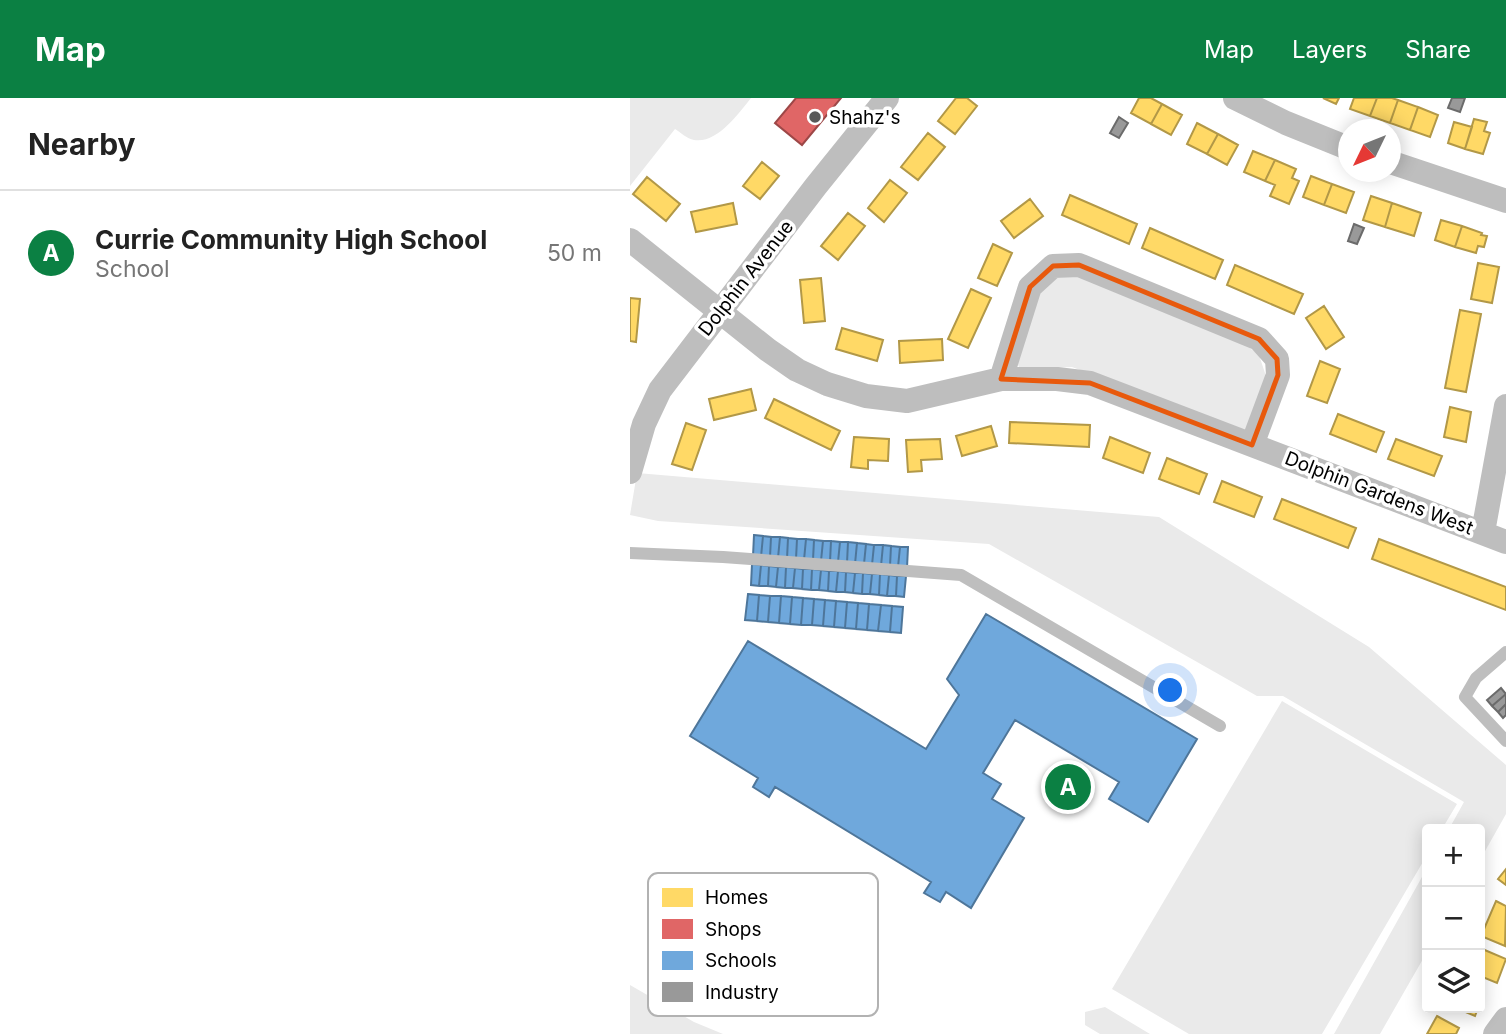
<!DOCTYPE html>
<meta charset="utf-8">
<style>
body{margin:0;font-family:Inter,sans-serif;background:#f6f6f6;color:#222}
.controls{position:absolute;right:21px;bottom:21px;display:grid;overflow:hidden;border-radius:7px;box-shadow:0 4px 18px #0003}
.controls button{width:63px;height:63px;display:grid;place-items:center;padding:0;border:0;border-bottom:2px solid #e0e0e0;background:#fff;color:#222;font:35px sans-serif}
.compass{position:absolute;left:708px;top:21px;width:63px;height:63px;border-radius:50%;background:#fff;box-shadow:0 4px 18px #0003;rotate:227deg}
.you{position:absolute;left:541px;top:593px;width:24px;height:24px;margin:-18px;border:5px solid #fff;border-radius:50%;background:#1a73e8;box-shadow:0 0 0 10px #1a73e833}
.badge{display:grid;place-items:center;width:46px;height:46px;border-radius:50%;background:#0b8043;color:#fff;font-size:23px;font-weight:700}
.pin{position:absolute;translate:-50% -50%;border:4px solid #fff;box-shadow:0 2px 7px #0006}
.list{margin:0;padding:0;list-style:none}
h2{display:flex;justify-content:space-between;align-items:center;height:91px;margin:0;padding:0 28px;font-size:30px}
h2 small{font-size:23px;font-weight:400;color:#767676}
.list li{display:grid;grid-template-columns:46px 1fr auto;gap:21px;align-items:center;box-sizing:border-box;height:126px;padding:0 28px;border-top:2px solid #e0e0e0}
.list b{display:block;font-size:26px;white-space:nowrap}
.list p{margin:0;font-size:23px;white-space:nowrap;color:#767676}
.list em{font-size:23px;font-style:normal;color:#767676}
.icon{flex:none;width:38px;height:38px;fill:none;stroke:currentColor;stroke-width:2;stroke-linecap:round;stroke-linejoin:round}
.map{position:relative;flex:none;width:876px;height:936px;overflow:hidden}
header{display:flex;align-items:center;gap:42px;box-sizing:border-box;height:98px;padding:0 35px;background:#0b8043;color:#fff}
header strong{font-size:33px}
nav{display:flex;gap:38px;margin-inline-start:auto;font-size:24px}
main{display:flex}
aside{flex:1;background:#fff}
.map>svg:first-child{display:block}
</style>
<header>
<strong>Map</strong>
<nav><a>Map</a><a>Layers</a><a>Share</a></nav>
</header>
<main>
<aside>
<h2>Nearby<small></small></h2>
<ul class="list">
<li><span class="badge">A</span><div><b>Currie Community High School</b><p>School</p></div><em>50 m</em></li>
</ul>
</aside>
<div class="map">
<svg width="876" height="936" viewBox="0 0 876 936">
<rect width="100%" height="100%" fill="#fff"/>
<path fill="#eaeaea" d="M0,0H121C108,16 87,46 64,42C57,41 50,34 45,31L0,88Z
M425,178L452,179L604,238L629,257L636,278L615,334L442,269L390,271L384,259L411,192Z
M7,375L529,419L739,549L876,667V716L850,762V731H819L834,704L653,598H627L359,446L28,423L0,417Z
M652,603L827,706L812,731H797V757L692,936H559L482,891Z
M797,770V854L750,936H704Z
M0,887L64,924L93,936H0Z
M475,909L520,936H470L455,927V914Z"/>
<path fill="#ffd966" stroke="#b29847" stroke-width="2" d="M326,0H337L347,8L325,36L308,23Z
M509,0H521L532,6L521,26L501,15Z
M693,0H709L706,6Z
M724,0H747L740,18L720,11Z
M747,0H762L768,2L760,25L740,18Z
M768,2L788,9L780,32L760,25Z
M532,6L552,17L541,37L521,26Z
M788,9L808,17L800,39L780,32Z
M844,21L857,24L854,33L860,35L853,56L835,51Z
M824,24L842,29L835,51L818,45Z
M567,25L588,36L577,56L557,46Z
M298,35L315,49L288,82L271,69Z
M588,36L608,47L597,67L577,56Z
M623,53L645,62L635,83L614,74Z
M645,62L666,71L662,80L669,83L659,106L640,98L645,87L635,83Z
M132,64L149,78L130,101L113,88Z
M681,78L702,86L694,107L673,99Z
M17,79L50,106L36,123L3,96Z
M260,82L277,95L254,124L238,110Z
M702,86L724,94L716,115L694,107Z
M440,97L507,126L499,146L432,117Z
M741,98L762,105L755,129L733,122Z
M400,101L413,118L384,140L371,123Z
M103,105L107,126L66,134L61,114Z
M762,105L791,115L784,138L755,129Z
M218,115L235,128L208,162L191,148Z
M811,122L832,128L825,149L805,142Z
M832,128L852,135L851,137L857,138L854,149L848,148L846,155L825,149Z
M520,130L593,162L585,181L512,150Z
M363,146L382,155L367,188L348,180Z
M848,165L869,169L862,205L841,201Z
M605,167L673,196L664,216L597,187Z
M191,180L195,223L174,225L170,182Z
M341,191L361,200L338,250L318,241Z
M0,200L10,201L6,244L0,243Z
M694,208L714,239L696,251L676,220Z
M830,212L851,216L836,294L815,290Z
M212,230L253,242L247,263L206,251Z
M312,241L313,262L270,265L269,243Z
M690,263L710,271L697,305L677,298Z
M121,291L126,312L84,322L79,301Z
M144,301L210,333L201,352L135,320Z
M820,309L841,314L836,344L814,339Z
M708,316L754,334L746,354L700,336Z
M380,324L460,327L459,349L379,345Z
M56,325L76,332L62,372L42,366Z
M361,328L367,348L332,358L326,338Z
M224,339L259,341L258,363L238,362V371L221,369Z
M480,339L520,355L513,375L473,360Z
M310,341L312,361L291,362L292,373L278,374L276,342Z
M766,341L812,358L804,378L758,361Z
M537,360L577,376L569,396L529,381Z
M592,383L632,399L624,419L584,404Z
M652,401L726,430L718,450L644,421Z
M749,441L876,489V512L742,461Z
M876,771V787L868,781Z
M866,803L876,808L875,848L851,838Z
M850,850L876,861L867,885L850,878L853,871L850,869Z
M826,910H848L845,918Z
M807,918L829,930L826,936H797Z"/>
<path fill="#e06666" stroke="#9d4747" stroke-width="2" d="M166,0H211L172,47L145,25Z"/>
<path fill="#6fa8dc" stroke="#4e769a" stroke-width="2" d="M124,437L133,438L131,459L123,458Z
M133,438L141,439L140,459H131Z
M141,439H150L148,460L140,459Z
M150,439L158,440L157,461L148,460Z
M158,440L167,441L166,461H157Z
M167,441H176L174,462L166,461Z
M176,441L184,442L183,462H174Z
M184,442L193,443L191,463L183,462Z
M193,443H201L200,464L191,463Z
M201,443L210,444L208,464H200Z
M210,444H218L217,465L208,464Z
M218,444L227,445L225,466L217,465Z
M227,445L236,446L234,466H225Z
M236,446L244,447L242,467L234,466Z
M244,447H253L251,468L242,467Z
M253,447L261,448L260,468H251Z
M261,448L270,449L268,469L260,468Z
M270,449H278L277,470L268,469Z
M122,466L131,467L129,488L121,487Z
M131,467L139,468L138,488H129Z
M139,468L148,469L146,489L138,488Z
M148,469H156L155,490L146,489Z
M156,469L165,470L163,490H155Z
M165,470L173,471L172,491L163,490Z
M173,471H182L181,492L172,491Z
M182,471L191,472L189,492H181Z
M191,472L199,473L198,493L189,492Z
M199,473H208L206,494L198,493Z
M208,473L216,474L215,494H206Z
M216,474L225,475L223,495L215,494Z
M225,475H233L232,496L223,495Z
M233,475L242,476L240,496H232Z
M242,476H250L249,497L240,496Z
M250,476L259,477L257,498L249,497Z
M259,477L267,478L266,498H257Z
M267,478H276L274,499L266,498Z
M118,496L129,497L127,523L115,522Z
M129,497L140,498L138,524L127,523Z
M140,498H151L149,525L138,524Z
M151,498L162,499L160,526L149,525Z
M162,499L173,500L171,527L160,526Z
M173,500L184,501L182,527H171Z
M184,501L195,502L193,528L182,527Z
M195,502L206,503L204,529L193,528Z
M206,503L217,504L215,530L204,529Z
M217,504L228,505L226,531L215,530Z
M228,505L239,506L237,532L226,531Z
M239,506L251,507L248,533L237,532Z
M251,507L262,508L260,534L248,533Z
M262,508L273,509L271,535L260,534Z
M356,516L567,641L518,724L479,701L489,684L385,622L353,675L371,686L362,701L394,720L341,810L316,794L310,804L294,795L301,784L145,689L139,699L123,689L128,680L60,638L118,543L296,651L329,597L317,581Z"/>
<path fill="#999" stroke="#6b6b6b" stroke-width="2" d="M822,0H835L830,14L818,10Z
M489,19L498,25L489,40L480,35Z
M724,126L734,130L727,146L718,143Z
M871,590L876,596L862,608L857,602Z
M876,596V606L868,614L862,608Z
M876,606V617L873,620L868,614Z"/>
<g fill="none" stroke-linecap="round" stroke-linejoin="round">
<path stroke="#bebebe" stroke-width="12" d="M0,455L93,459L331,477L590,628
M876,554L846,580L835,599L876,643"/>
<path stroke="#bebebe" stroke-width="24" d="M605,0L656,25L718,50
M760,64L876,103
M0,142L138,252L167,272L197,286L236,298L277,303L371,281H427L460,285L876,444
M371,281L400,189L423,168L449,167L629,241L647,261L648,277L622,347
M0,374L14,326L30,292L186,88L257,0
M853,434L876,308
M865,936L876,921"/>
</g>
<path fill="none" stroke="#e8590c" stroke-width="5" stroke-linejoin="round" d="M449,167L629,241L647,261L648,277L622,347L460,285L371,281L400,189L423,168Z"/>
<circle fill="#595959" stroke="#fff" stroke-width="2.5" cx="185" cy="19" r="7"/>
<g text-anchor="middle" dominant-baseline="central" stroke-width="7" stroke-linejoin="round" paint-order="stroke">
<g font-size="19" fill="#000" stroke="#fff" text-anchor="start">
<text x="199" y="19">Shahz's</text>
</g>
<g font-size="19" fill="#000" stroke="#fff">
<text transform="translate(116 180) rotate(-52)">Dolphin Avenue</text>
<text transform="translate(749 395) rotate(21)">Dolphin Gardens West</text>
</g>
</g>
<rect x="18" y="775" width="230" height="143" rx="10" fill="#fff" stroke="#b2b2b2" stroke-width="2"/>
<rect x="32" y="790" width="31" height="19" fill="#ffd966"/>
<rect x="32" y="821" width="31" height="20" fill="#e06666"/>
<rect x="32" y="853" width="31" height="19" fill="#6fa8dc"/>
<rect x="32" y="884" width="31" height="20" fill="#999"/>
<g font-size="19" fill="#000">
<text x="75" y="806">Homes</text>
<text x="75" y="838">Shops</text>
<text x="75" y="869">Schools</text>
<text x="75" y="901">Industry</text>
</g>
</svg>
<div class="controls">
<button>+</button>
<button>−</button>
<button><svg class="icon" aria-label="layers" viewBox="0 0 24 24"><path d="M12 4l9 5-9 5-9-5zM3 14l9 5 9-5"/></svg></button>
</div>
<svg class="compass" viewBox="-18 -18 36 36"><path d="M0-13l5 13h-10z" fill="#e53935"/><path d="M0 13l5-13h-10z" fill="#767676"/></svg>
<div class="you"></div>
<div class="pin badge" style="left:438px;top:689px">A</div>
</div>
</main>
